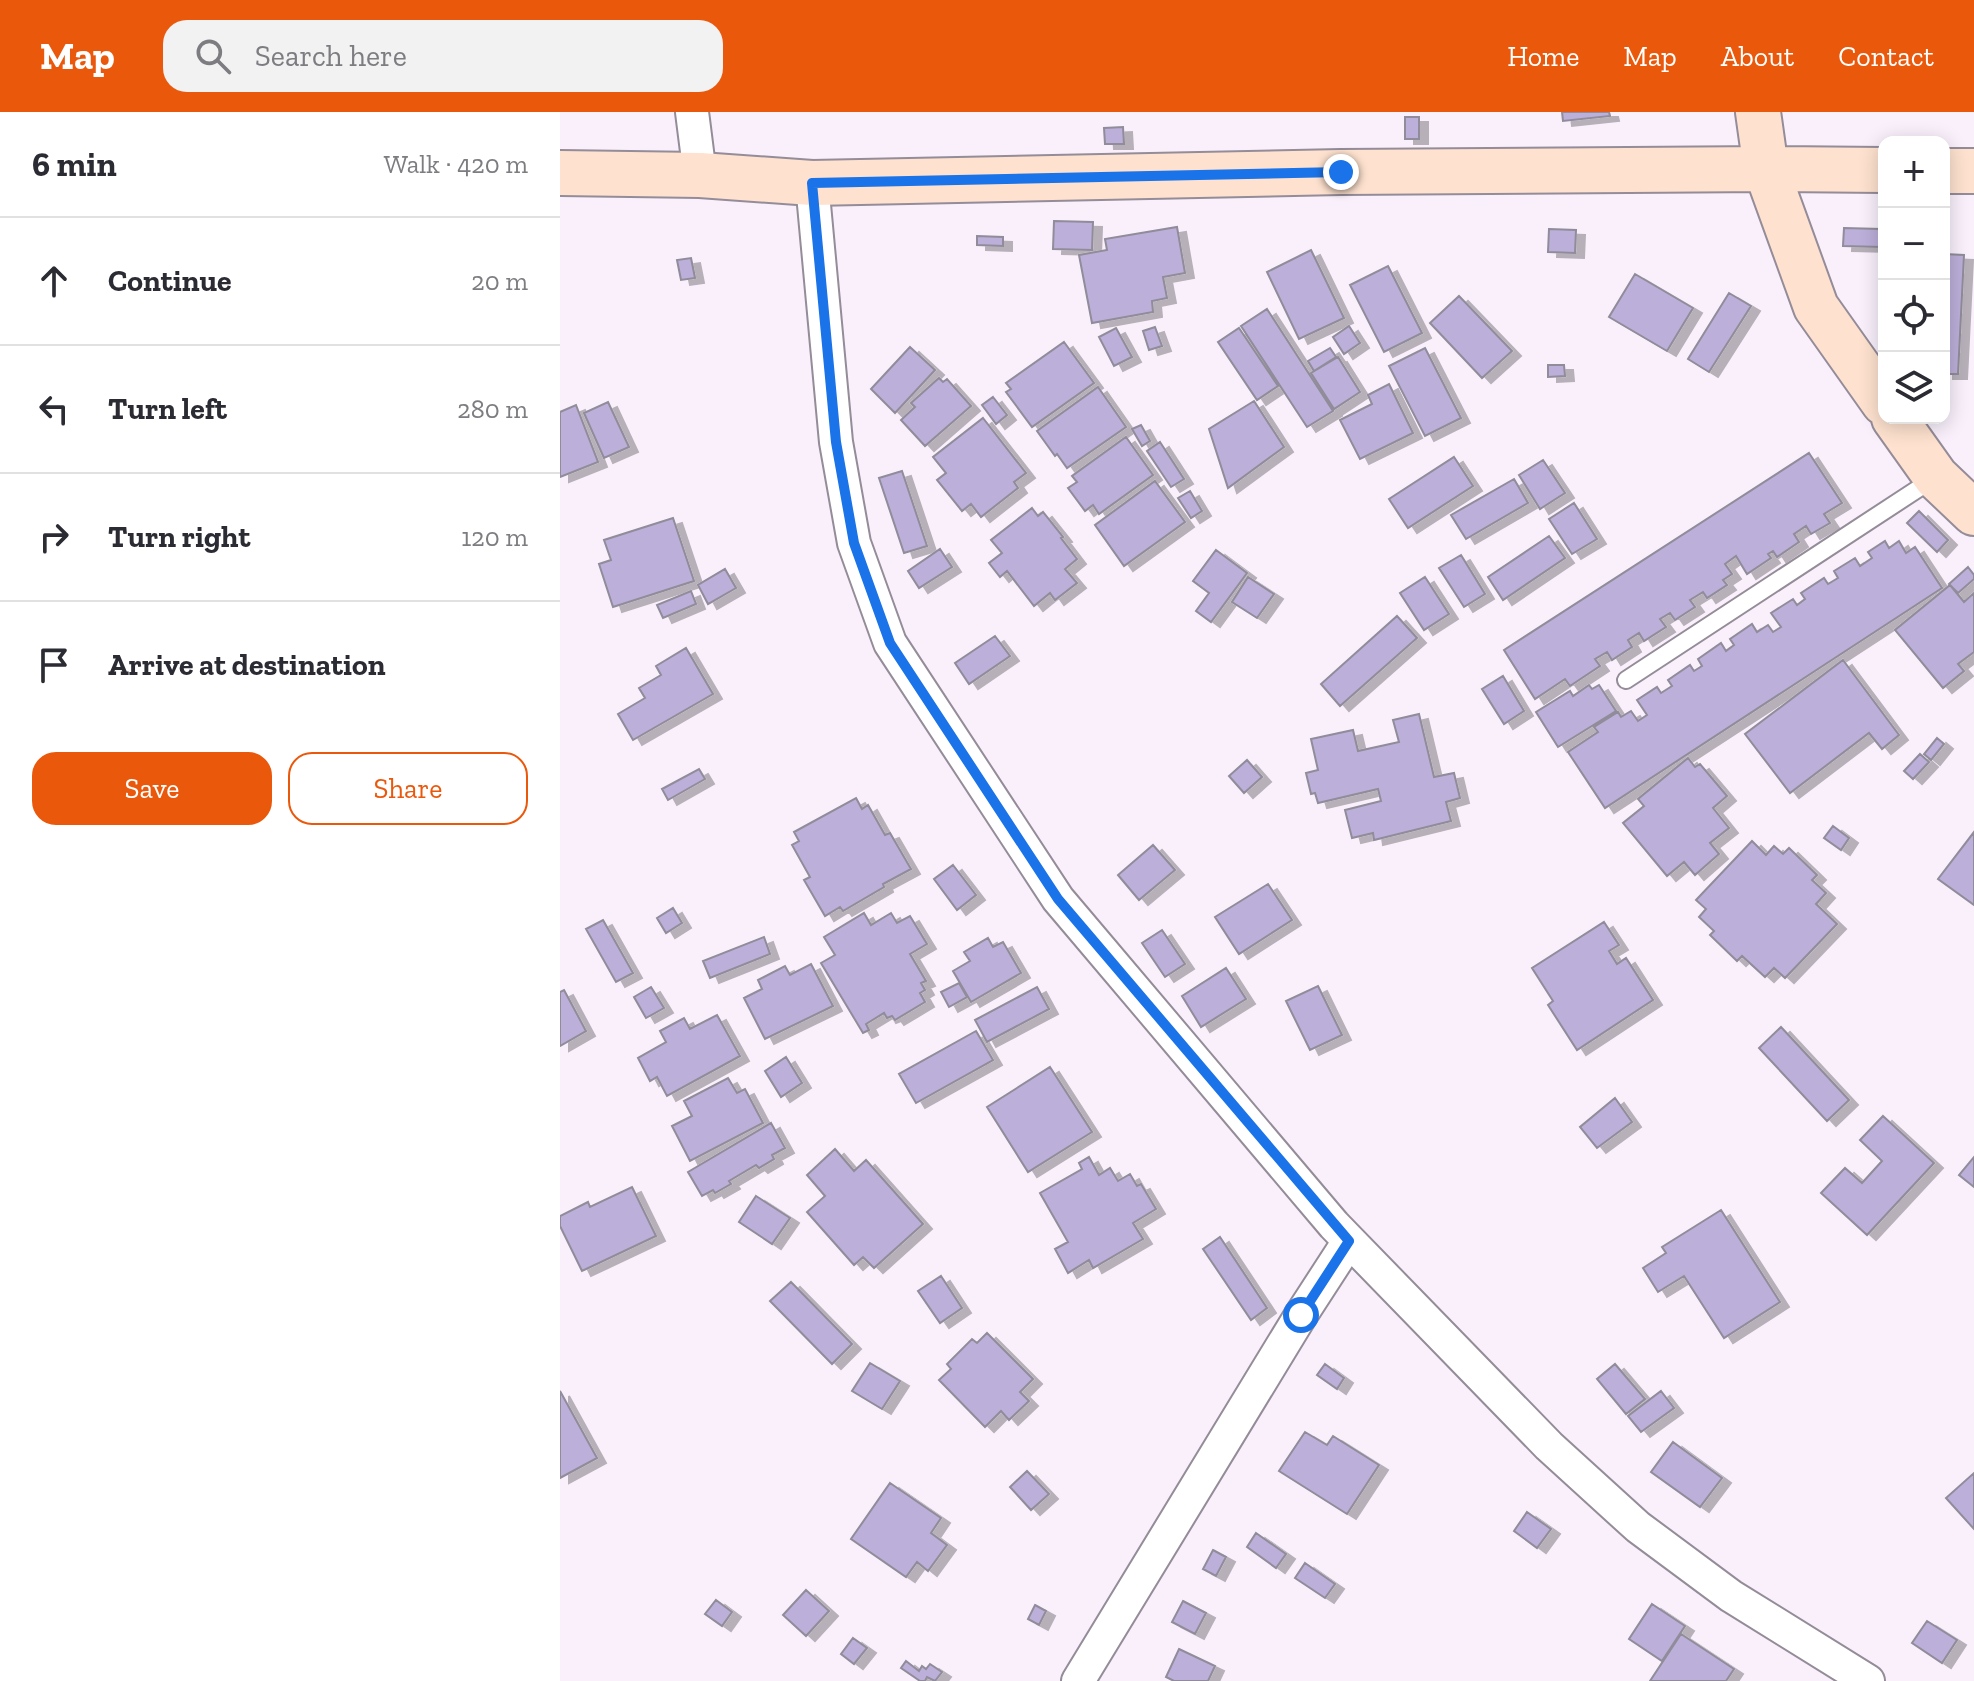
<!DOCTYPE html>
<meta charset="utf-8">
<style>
body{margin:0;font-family:"Zilla Slab",serif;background:#f2f2f3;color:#2b2b33}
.controls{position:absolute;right:24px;top:24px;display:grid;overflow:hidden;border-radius:16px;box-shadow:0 4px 20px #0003}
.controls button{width:72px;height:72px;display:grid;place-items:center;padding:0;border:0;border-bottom:2px solid #e1e1e2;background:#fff;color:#2b2b33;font:40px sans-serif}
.stop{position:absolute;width:24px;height:24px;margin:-18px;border:6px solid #1a73e8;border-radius:50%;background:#fff}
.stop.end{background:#1a73e8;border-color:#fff;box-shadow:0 2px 8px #0008}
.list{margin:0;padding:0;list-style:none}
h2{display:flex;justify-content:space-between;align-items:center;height:104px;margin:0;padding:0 32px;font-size:34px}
h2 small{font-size:26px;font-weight:400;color:#7c7c81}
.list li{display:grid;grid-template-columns:52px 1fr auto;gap:24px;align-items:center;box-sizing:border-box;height:128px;padding:0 32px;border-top:2px solid #e1e1e2}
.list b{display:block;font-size:30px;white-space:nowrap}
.list em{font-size:26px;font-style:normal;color:#7c7c81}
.actions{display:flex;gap:16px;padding:24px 32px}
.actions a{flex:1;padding:18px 0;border:2px solid #ea580c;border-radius:24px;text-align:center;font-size:28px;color:#ea580c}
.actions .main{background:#ea580c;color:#fff}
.icon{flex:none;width:44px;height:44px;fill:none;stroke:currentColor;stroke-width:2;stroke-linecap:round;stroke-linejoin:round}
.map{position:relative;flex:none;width:1414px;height:1569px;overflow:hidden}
header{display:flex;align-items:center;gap:48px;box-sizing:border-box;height:112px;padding:0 40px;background:#ea580c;color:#fff}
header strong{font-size:38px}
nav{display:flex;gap:44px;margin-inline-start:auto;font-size:28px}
.search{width:560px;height:72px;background:#f2f2f3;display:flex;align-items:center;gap:20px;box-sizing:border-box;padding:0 28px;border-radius:24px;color:#7c7c81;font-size:30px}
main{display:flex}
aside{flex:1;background:#fff}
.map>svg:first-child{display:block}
</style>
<header>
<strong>Map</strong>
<div class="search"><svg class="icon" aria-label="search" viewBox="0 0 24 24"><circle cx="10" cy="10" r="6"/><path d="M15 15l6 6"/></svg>Search here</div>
<nav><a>Home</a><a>Map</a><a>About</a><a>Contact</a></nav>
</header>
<main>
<aside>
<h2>6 min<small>Walk · 420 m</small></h2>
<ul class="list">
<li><svg class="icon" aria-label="ahead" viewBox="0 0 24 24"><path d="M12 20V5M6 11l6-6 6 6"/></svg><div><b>Continue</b></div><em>20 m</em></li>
<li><svg class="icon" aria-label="left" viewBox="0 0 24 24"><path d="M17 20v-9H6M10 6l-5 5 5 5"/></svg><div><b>Turn left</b></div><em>280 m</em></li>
<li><svg class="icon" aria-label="right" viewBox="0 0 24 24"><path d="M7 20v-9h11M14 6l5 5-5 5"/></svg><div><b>Turn right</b></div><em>120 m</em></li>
<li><svg class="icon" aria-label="arrive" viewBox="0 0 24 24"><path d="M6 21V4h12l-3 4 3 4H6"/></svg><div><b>Arrive at destination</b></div></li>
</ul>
<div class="actions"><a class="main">Save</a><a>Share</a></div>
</aside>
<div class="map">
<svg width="1414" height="1569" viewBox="0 0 1414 1569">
<defs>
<filter id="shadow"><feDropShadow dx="9" dy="5" stdDeviation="0" flood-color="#0004"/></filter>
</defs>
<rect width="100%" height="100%" fill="#f9f0fc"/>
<path fill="#bcafda" stroke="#908c99" stroke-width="2" filter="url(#shadow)" d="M1002,0H1049L1050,4L1003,9Z
M845,5H859V27H845Z
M563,15L564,32H545L544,16Z
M494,109L533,110L532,138L493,137Z
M617,115L625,161L603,165L607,186L592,189L593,200L532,211L519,143L547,138L545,127Z
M1284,116L1321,117V135L1283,134Z
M989,117L1016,118L1015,141L988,140Z
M417,124L443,125V134L417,133Z
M751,138L784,206L739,227L707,160Z
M1384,142L1404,143L1398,262H1384Z
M131,146L135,166L121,168L117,148Z
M828,154L862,221L824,240L790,173Z
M1075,162L1133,196L1107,239L1049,205Z
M1169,181L1191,194L1149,260L1128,247Z
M899,184L952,239L922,266L870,211Z
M707,197L773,299L747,315L681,214Z
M789,214L800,231L784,242L773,225Z
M595,215L602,234L589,238L583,219Z
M556,216L572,245L554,254L539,225Z
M679,216L718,274L697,288L658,230Z
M504,230L534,271L472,315L446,280L451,277L446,271Z
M350,235L375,258L335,301L311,277Z
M770,236L776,245L754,259L748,249Z
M865,236L901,306L865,324L829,254Z
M778,245L800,280L774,297L751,261Z
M988,253H1004L1005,264L988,265Z
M379,266L383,270L387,267L411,294L365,334L341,308L355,295L351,291Z
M829,272L853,321L800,347L780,308L812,292L808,283Z
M538,275L566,315L507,356L497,342L495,344L477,319Z
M433,285L447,303L436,312L422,293Z
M694,289L724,335L668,376L649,317Z
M48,290L69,335L44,346L24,301Z
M16,293L38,350L0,365V300Z
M423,306L466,361L454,370L458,376L421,405L411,392L402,399L377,368L386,361L373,345Z
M581,313L590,329L582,334L572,317Z
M566,325L593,363L539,402L533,393L525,399L508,376L517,370L512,364Z
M600,330L624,367L611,375L587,339Z
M1249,341L1282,391L1264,402L1270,411L1251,422L1246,414L1234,422L1239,430L1217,445L1213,439L1208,442L1211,446L1187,462L1176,444L1165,452L1172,462L1163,468L1167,473L1147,486L1143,480L1130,488L1135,495L1115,508L1110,501L1100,507L1106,515L1084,529L1079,521L1068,528L1072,535L1052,548L1047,540L1035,547L1040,554L1010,574L1005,567L975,587L944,538Z
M894,345L913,374L848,416L829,387Z
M983,348L1005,381L980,397L959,363Z
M342,359L367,434L344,441L319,366Z
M954,367L968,391L906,427L891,403Z
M595,369L625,410L564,454L535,413Z
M630,379L642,399L631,406L618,386Z
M1014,391L1037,427L1012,442L989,407Z
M472,396L478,404L483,400L503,425L501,426L517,447L505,457L517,471L495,488L490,481L474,494L447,459L440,465L429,451L442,441L431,428Z
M1359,399L1388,428L1377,440L1347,411Z
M113,406L134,469L53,495L39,452L51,448L44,428Z
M989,424L1005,446L943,488L928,465Z
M1325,429L1329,436L1339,429L1346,441L1355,435L1382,476L1045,696L1008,640L1038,620L1034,615L1058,600L1061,605L1071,599L1078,609L1087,603L1077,588L1097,575L1101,581L1112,574L1108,568L1130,553L1134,559L1142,554L1138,547L1161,531L1166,539L1174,533L1170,527L1192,512L1197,520L1208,513L1213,520L1221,515L1211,501L1233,487L1237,493L1245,487L1241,481L1264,466L1268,472L1278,466L1274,459L1295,446L1300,454L1312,446L1308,440Z
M380,437L392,455L359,476L348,459Z
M656,438L687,461L651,510L636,499L649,481L633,469Z
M901,443L925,482L904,495L879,456Z
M1408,455L1414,463V467L1398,481L1389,472Z
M165,457L176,476L148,492L138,473Z
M688,465L714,482L697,506L672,490Z
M865,465L889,502L864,518L840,481Z
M1390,473L1404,490L1414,481V540L1398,552L1404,559L1383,576L1335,518Z
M131,479L136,492L103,506L97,493Z
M837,504L857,526L780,594L761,572Z
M435,524L450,544L409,572L395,551Z
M126,536L153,582L73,628L58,602L85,586L79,576L101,563L96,554Z
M1283,548L1339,623L1322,637L1309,621L1230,681L1185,622Z
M943,564L964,599L944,612L922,577Z
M1029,573L1032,577L1039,573L1056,599L998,635L976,600L1010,579L1013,584Z
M859,602L874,665L894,661L900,686L886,690L891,709L814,728L813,721L792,726L785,698L821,689L818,677L758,691L755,681L751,682L746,661L758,658L751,627L793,618L798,639L839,630L833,608Z
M1377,626L1384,632L1371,648L1364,642Z
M1360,642L1369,650L1353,667L1344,659Z
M1128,646L1135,655L1140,652L1167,684L1153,696L1169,716L1150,731L1159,742L1135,763L1124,750L1107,764L1063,711L1084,694L1078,687Z
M687,648L702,665L684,681L669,664Z
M139,657L145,667L108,688L102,677Z
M296,686L302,697L308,693L325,723L330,721L351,757L323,772L324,775L283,799L280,795L265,804L244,768L250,765L232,733L239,729L234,720Z
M1273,714L1289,726L1281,738L1264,726Z
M1414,720V793L1378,767Z
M1192,729L1206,743L1214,734L1223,742L1229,736L1257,763L1252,768L1266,781L1256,792L1277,812L1225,866L1214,856L1205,865L1182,844L1177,849L1150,823L1154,819L1139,805L1146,797L1136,788Z
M593,733L615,758L579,788L558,763Z
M393,753L416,783L397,798L374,767Z
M708,772L732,808L679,842L655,805Z
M113,796L122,811L106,821L97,806Z
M304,801L311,813L331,801L337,811L350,804L367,832L350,842L366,869L361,871L365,878L360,881L365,890L335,908L332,904L327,906L324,901L306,912L309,918L303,921L261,851L275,843L264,825Z
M43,808L73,861L56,870L26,817Z
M1044,810L1059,833L1049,839L1057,852L1066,846L1093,888L1017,938L988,893L993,889L972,856Z
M602,818L625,852L605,865L582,831Z
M204,825L210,842L150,866L143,849Z
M428,826L433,835L443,830L461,861L411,890L393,859L410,849L404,840Z
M251,852L273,894L205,927L184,886L202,877L198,868L225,854L230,863Z
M666,856L686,887L641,915L622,884Z
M399,871L407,885L389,895L381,880Z
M758,874L782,923L750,938L726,889Z
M91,875L104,896L86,906L74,885Z
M477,875L489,897L427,930L415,908Z
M4,878L26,919L0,934V880Z
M157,903L180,944L107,984L97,965L90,969L78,946L106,930L100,919L124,906L130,917Z
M1221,915L1289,988L1267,1009L1199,936Z
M416,919L433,948L356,991L339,962Z
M226,945L242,971L221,985L205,959Z
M490,955L532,1020L468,1060L427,995Z
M168,966L177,981L185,977L203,1011L130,1049L112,1014L132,1004L124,989Z
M1055,986L1072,1010L1037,1036L1020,1015Z
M1323,1004L1374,1051L1307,1123L1261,1081L1285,1056L1302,1071L1322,1049L1300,1028Z
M211,1011L225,1036L212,1043L214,1047L199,1056L196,1053L169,1069L171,1072L155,1081L153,1078L142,1084L128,1060Z
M275,1037L294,1059L306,1048L363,1112L314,1156L303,1145L294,1153L247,1100L265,1084L247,1063Z
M529,1045L539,1063L550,1056L558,1069L570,1062L577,1074L581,1072L596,1097L573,1111L583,1127L533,1156L529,1148L508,1161L495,1137L508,1130L480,1081L522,1057L519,1051Z
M1414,1045V1075L1399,1063Z
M72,1075L96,1124L22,1159L0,1114V1104L28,1090L30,1095Z
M196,1084L230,1106L212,1132L179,1110Z
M1161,1098L1220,1190L1164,1226L1124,1164L1098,1180L1083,1156L1106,1141L1102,1135Z
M660,1125L707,1196L691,1208L643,1137Z
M381,1164L402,1196L380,1211L358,1179Z
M231,1170L292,1232L272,1252L210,1189Z
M427,1221L473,1267L460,1280L469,1289L449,1308L441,1299L425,1315L379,1268L391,1257L387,1252L412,1227L417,1231Z
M310,1251L340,1269L322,1297L292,1279Z
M765,1252L784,1266L777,1277L757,1263Z
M1055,1252L1085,1287L1066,1302L1037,1267Z
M0,1279L37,1346L0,1366Z
M1101,1279L1114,1296L1081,1320L1068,1304Z
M745,1320L767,1333L773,1324L819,1353L787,1402L719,1359Z
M1113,1330L1162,1366L1140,1395L1091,1360Z
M467,1359L489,1382L471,1398L450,1375Z
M1414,1361V1417L1386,1386Z
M330,1371L381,1406L371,1421L387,1433L368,1459L357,1450L346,1465L291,1427Z
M967,1400L991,1417L977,1436L954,1419Z
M696,1421L726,1442L716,1456L687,1435Z
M653,1438L666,1445L656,1464L643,1457Z
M745,1451L775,1472L765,1486L735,1466Z
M246,1478L269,1499L246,1524L223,1503Z
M156,1488L172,1500L162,1514L145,1502Z
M623,1489L646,1501L635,1522L612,1510Z
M1092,1492L1125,1514L1102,1549L1069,1527Z
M475,1493L486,1499L479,1513L468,1507Z
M1367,1509L1397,1528L1382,1551L1352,1531Z
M1121,1522L1174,1557L1166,1569H1090Z
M293,1526L307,1536L294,1552L281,1542Z
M619,1537L655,1554L648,1569H614L606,1565Z
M346,1549L359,1559L362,1554L366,1557L370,1552L382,1560L375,1569L367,1565L365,1569H360L341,1556Z"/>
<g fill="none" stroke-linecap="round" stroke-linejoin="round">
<g stroke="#948c98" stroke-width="20">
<path id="lane" d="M1066,568L1376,365"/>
</g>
<g stroke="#948c98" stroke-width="36">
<path id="street" d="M132,0L140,63
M252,71L276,330L294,431L330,531L498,787L774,1113L989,1334L1078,1415L1171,1484L1308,1569
M518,1569L741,1203L789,1129"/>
</g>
<g stroke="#948c98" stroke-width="48">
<path id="secondary" d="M1198,0L1206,57L1256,195L1324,291
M1384,59H1414
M0,61L140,63L252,71L781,60L1206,57L1324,58
M1334,306L1376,365L1414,401"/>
</g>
<use href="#lane" stroke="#fff" stroke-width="16"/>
<use href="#street" stroke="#fff" stroke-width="32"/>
<use href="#secondary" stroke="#fee2cf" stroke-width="44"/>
</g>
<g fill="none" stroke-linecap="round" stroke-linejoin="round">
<path stroke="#1a73e8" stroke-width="10" d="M741,1203L789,1129L498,787L330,531L294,431L276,330L252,71L781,60"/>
</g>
</svg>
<div class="controls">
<button>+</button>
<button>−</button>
<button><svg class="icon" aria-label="locate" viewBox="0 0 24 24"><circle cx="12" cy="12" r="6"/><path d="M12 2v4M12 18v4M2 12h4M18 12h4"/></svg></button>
<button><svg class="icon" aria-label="layers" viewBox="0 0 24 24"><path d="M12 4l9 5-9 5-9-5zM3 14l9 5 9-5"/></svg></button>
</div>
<div class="stop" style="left:741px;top:1203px"></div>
<div class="stop end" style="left:781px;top:60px"></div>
</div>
</main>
